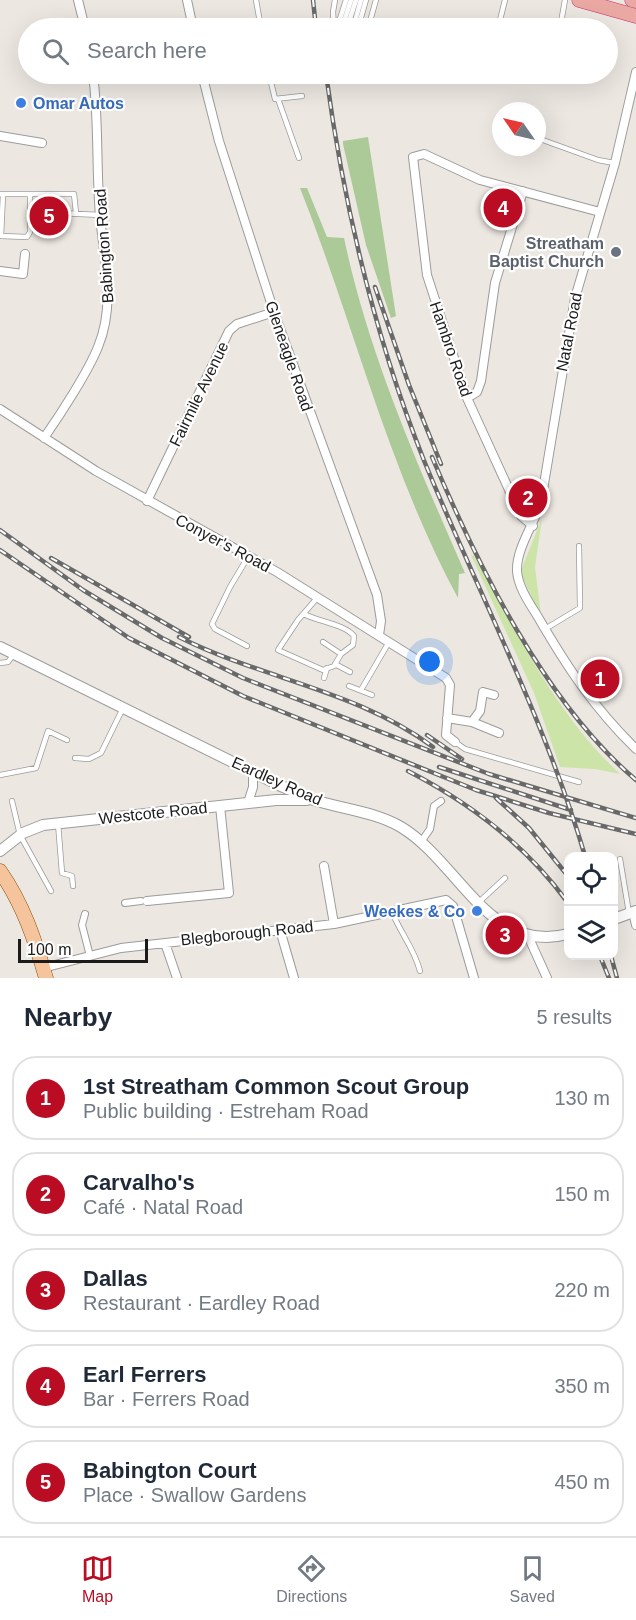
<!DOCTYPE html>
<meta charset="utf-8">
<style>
body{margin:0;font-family:Helvetica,sans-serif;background:#f2f2f3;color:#1f2937}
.controls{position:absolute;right:18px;bottom:18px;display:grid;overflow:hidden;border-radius:12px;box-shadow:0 6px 24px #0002}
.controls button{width:54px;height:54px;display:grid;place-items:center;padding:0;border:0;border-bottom:2px solid #e0e1e3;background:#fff;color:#1f2937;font:30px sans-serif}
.compass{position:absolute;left:492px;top:102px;width:54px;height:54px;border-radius:50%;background:#fff;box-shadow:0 6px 24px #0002;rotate:304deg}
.scale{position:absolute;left:18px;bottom:15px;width:130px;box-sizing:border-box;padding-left:6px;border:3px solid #1b1b1b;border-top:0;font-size:16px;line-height:21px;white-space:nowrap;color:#1b1b1b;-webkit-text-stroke:4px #fff;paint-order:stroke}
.you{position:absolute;left:430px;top:662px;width:21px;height:21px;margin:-15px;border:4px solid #fff;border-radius:50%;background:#1a73e8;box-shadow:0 0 0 9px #1a73e833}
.badge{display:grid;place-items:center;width:39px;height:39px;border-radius:50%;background:#ba0c22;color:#fff;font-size:20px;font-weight:700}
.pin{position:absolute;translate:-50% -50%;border:3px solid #fff;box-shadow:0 2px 6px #0006}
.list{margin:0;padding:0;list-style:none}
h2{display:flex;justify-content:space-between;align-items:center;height:78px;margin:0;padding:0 24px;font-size:26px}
h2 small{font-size:20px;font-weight:400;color:#747a83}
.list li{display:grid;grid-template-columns:39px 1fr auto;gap:18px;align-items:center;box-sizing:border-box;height:84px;margin:0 12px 12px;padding:0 12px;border:2px solid #e0e1e3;border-radius:24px}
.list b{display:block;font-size:22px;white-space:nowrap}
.list p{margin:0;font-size:20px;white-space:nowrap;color:#747a83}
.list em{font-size:20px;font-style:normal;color:#747a83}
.icon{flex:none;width:33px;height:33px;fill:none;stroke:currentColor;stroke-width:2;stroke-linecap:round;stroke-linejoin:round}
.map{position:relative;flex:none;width:636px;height:978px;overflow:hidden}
.search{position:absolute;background:#fff;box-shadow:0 6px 24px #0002;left:18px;right:18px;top:18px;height:66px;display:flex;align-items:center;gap:15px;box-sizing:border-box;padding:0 21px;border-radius:33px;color:#747a83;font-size:22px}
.sheet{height:558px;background:#fff}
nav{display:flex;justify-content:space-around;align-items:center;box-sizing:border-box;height:84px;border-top:2px solid #e0e1e3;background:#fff;font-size:16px;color:#747a83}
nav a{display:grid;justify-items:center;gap:3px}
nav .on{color:#ba0c22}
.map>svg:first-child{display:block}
</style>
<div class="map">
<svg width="636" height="978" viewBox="0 0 636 978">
<rect width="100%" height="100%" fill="#ece7e1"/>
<path fill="#cde4a9" d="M542,518L535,567L541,615L520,573Z
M471,555L474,556C517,633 555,713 620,774L595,769L560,767L534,693Z"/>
<path fill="#acc998" d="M368,137L396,316L391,318L366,245L343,144V141Z
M300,188H307L327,237L344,238C369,356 417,463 465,573L459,574L458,598C388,469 354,324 300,188Z"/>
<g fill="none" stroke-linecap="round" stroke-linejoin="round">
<g stroke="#9c9c9c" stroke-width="6">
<path id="service" d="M256,0L261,28
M334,28L333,12L335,0
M337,28L346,0
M342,28L351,0
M347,28L356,0
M353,28L361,0
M358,28L366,0
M368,28L376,0
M498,28L505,0
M560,28L565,0
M269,74L275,99L302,96
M278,99L299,158
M540,139L598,160L614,163
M0,194H30
M59,213L100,215
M1,236L27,237L30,232V194H74L76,213
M1,236L3,195
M304,614C319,622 344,624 354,636L353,645L341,654L334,666L323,670L278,650L298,620L318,597
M545,629L580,608L579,546
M323,642L341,654
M247,646L215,629L212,624L230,587L248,557
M0,663L8,662L14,654
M335,664L350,672
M324,678L327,668
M349,686L372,695
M361,690L389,642
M455,742L465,749L579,782
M75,758L89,759L101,753L123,708
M0,775L36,768L48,731L67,740
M12,801L20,835L51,891
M58,823L62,873L72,876L73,886
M620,859L629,913
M479,902L505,878
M392,912C401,934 414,948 420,971"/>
</g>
<g stroke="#9c9c9c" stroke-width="8">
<path id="pedestrian" d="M421,842L430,829L434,806L441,801
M125,903L141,901
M85,914L82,925L90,956"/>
</g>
<g stroke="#9c9c9c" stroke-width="10">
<path id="minor" d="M78,0L85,28
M187,0L193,28
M636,72L615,163L575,298L541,502C534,524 516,549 517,571C518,587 530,604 538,617C567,667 594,708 636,749
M202,74L219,141L274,312L377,595L381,621L379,635
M0,136L42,143
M0,271L23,274L25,254
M467,398L477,392L481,381L495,283L523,191
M0,409L96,471L277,572L446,678L450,685L446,735L455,742
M44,438C60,415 88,372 98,347C116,303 104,261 100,216C96,168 99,121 93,74
M147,501L229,331L237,324L274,312
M533,526L521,516L467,398L427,275L413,157L424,154L480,180L600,212
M447,718L472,722L499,733
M472,722L480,711L483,692L494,695
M248,803L253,787V771
M324,866L334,924
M147,901L229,893L220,806
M633,912L636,925
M280,930L294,978
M528,936L547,978
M165,943L177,978
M43,968L121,948L334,924L446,900L453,906L474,978"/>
</g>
<g stroke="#9c9c9c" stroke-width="12">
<path id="tertiary" d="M0,647L281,786C292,790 303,796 314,800C342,809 376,812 401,827C459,862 489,955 568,934
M0,851L23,833L43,825L276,800H307
M614,919L636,911"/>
</g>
<g stroke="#894f09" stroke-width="15">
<path id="primary" d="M0,871C23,904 35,940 46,978"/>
</g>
<g stroke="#ca2e77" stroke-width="15">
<path id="trunk" d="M579,0L636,16
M632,0L636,1"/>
</g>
<use href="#service" stroke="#fff" stroke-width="4.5"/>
<use href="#pedestrian" stroke="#fff" stroke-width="6"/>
<use href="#minor" stroke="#fff" stroke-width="8"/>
<use href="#tertiary" stroke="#fff" stroke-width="10"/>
<use href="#primary" stroke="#f5c49d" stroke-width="14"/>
<use href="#trunk" stroke="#eaa8a2" stroke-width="14"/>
<g stroke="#696969" stroke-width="4.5">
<path id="rail" d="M313,0L316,28
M326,74C344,207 375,338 425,463C479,594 545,720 585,856
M375,287L409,385L441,464
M432,457C478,566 545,703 636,780
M0,530L83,590L162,638L243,678L489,774L636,818
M0,550L129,638L243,696L476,790L549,813L636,834
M51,558L189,637
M179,637C262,679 357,690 433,747
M427,735L462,759
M439,767L571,810
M408,771C472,804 526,845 568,903
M496,798L529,828L568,876
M600,956L609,978
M611,956L617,978"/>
</g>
<use href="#rail" stroke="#fff" stroke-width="2" stroke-dasharray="7" stroke-linecap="butt"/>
</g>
<g fill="#3f7fe0" stroke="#fff" stroke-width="2">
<circle cx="21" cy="103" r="6"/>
<circle cx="477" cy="911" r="6"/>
</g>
<circle fill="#6b7280" stroke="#fff" stroke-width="2" cx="616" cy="252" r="6"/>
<g text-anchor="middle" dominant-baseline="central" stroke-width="4.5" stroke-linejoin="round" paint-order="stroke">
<g font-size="16" font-weight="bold" fill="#366cbe" stroke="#fff" text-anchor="start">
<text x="33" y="103">Omar Autos</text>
<text x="465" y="911" text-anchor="end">Weekes &amp; Co</text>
</g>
<g font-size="16" font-weight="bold" fill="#5b616d" stroke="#fff" text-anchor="end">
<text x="604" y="243">Streatham<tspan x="604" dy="18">Baptist Church</tspan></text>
</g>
<g font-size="16" fill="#1b1b1b" stroke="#fff">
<text transform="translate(104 246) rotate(-94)">Babington Road</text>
<text transform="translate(569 332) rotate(-79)">Natal Road</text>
<text transform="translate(451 349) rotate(71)">Hambro Road</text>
<text transform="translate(289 356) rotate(71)">Gleneagle Road</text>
<text transform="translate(199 394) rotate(-64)">Fairmile Avenue</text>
<text transform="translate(223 543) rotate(28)">Conyer's Road</text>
<text transform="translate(277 781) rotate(24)">Eardley Road</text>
<text transform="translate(153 813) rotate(-6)">Westcote Road</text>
<text transform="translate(247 933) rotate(-6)">Blegborough Road</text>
</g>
</g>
</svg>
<div class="controls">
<button><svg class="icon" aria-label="locate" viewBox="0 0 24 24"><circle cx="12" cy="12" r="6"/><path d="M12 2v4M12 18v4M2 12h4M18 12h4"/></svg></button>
<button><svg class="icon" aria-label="layers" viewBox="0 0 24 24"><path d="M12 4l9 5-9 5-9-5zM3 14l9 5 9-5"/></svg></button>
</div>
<svg class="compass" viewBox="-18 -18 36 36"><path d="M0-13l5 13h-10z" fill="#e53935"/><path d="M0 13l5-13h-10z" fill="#747a83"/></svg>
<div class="scale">100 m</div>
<div class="you"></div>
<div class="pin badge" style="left:600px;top:679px">1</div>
<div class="pin badge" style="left:528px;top:498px">2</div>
<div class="pin badge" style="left:505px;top:935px">3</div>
<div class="pin badge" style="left:503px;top:208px">4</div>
<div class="pin badge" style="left:49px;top:216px">5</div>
<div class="search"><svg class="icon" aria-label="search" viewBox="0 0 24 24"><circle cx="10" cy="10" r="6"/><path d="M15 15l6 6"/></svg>Search here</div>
</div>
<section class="sheet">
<h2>Nearby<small>5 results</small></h2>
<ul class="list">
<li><span class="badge">1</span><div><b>1st Streatham Common Scout Group</b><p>Public building · Estreham Road</p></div><em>130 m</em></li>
<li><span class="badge">2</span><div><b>Carvalho's</b><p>Café · Natal Road</p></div><em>150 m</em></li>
<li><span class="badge">3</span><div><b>Dallas</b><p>Restaurant · Eardley Road</p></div><em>220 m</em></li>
<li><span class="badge">4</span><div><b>Earl Ferrers</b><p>Bar · Ferrers Road</p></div><em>350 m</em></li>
<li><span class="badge">5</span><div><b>Babington Court</b><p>Place · Swallow Gardens</p></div><em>450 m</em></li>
</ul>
</section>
<nav>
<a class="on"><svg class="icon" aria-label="map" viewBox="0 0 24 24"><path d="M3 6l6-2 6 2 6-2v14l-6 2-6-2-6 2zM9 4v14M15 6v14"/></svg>Map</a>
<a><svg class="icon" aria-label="directions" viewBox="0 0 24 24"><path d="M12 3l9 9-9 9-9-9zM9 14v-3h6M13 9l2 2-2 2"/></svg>Directions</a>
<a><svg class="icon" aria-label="saved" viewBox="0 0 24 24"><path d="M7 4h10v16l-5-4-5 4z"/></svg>Saved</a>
</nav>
